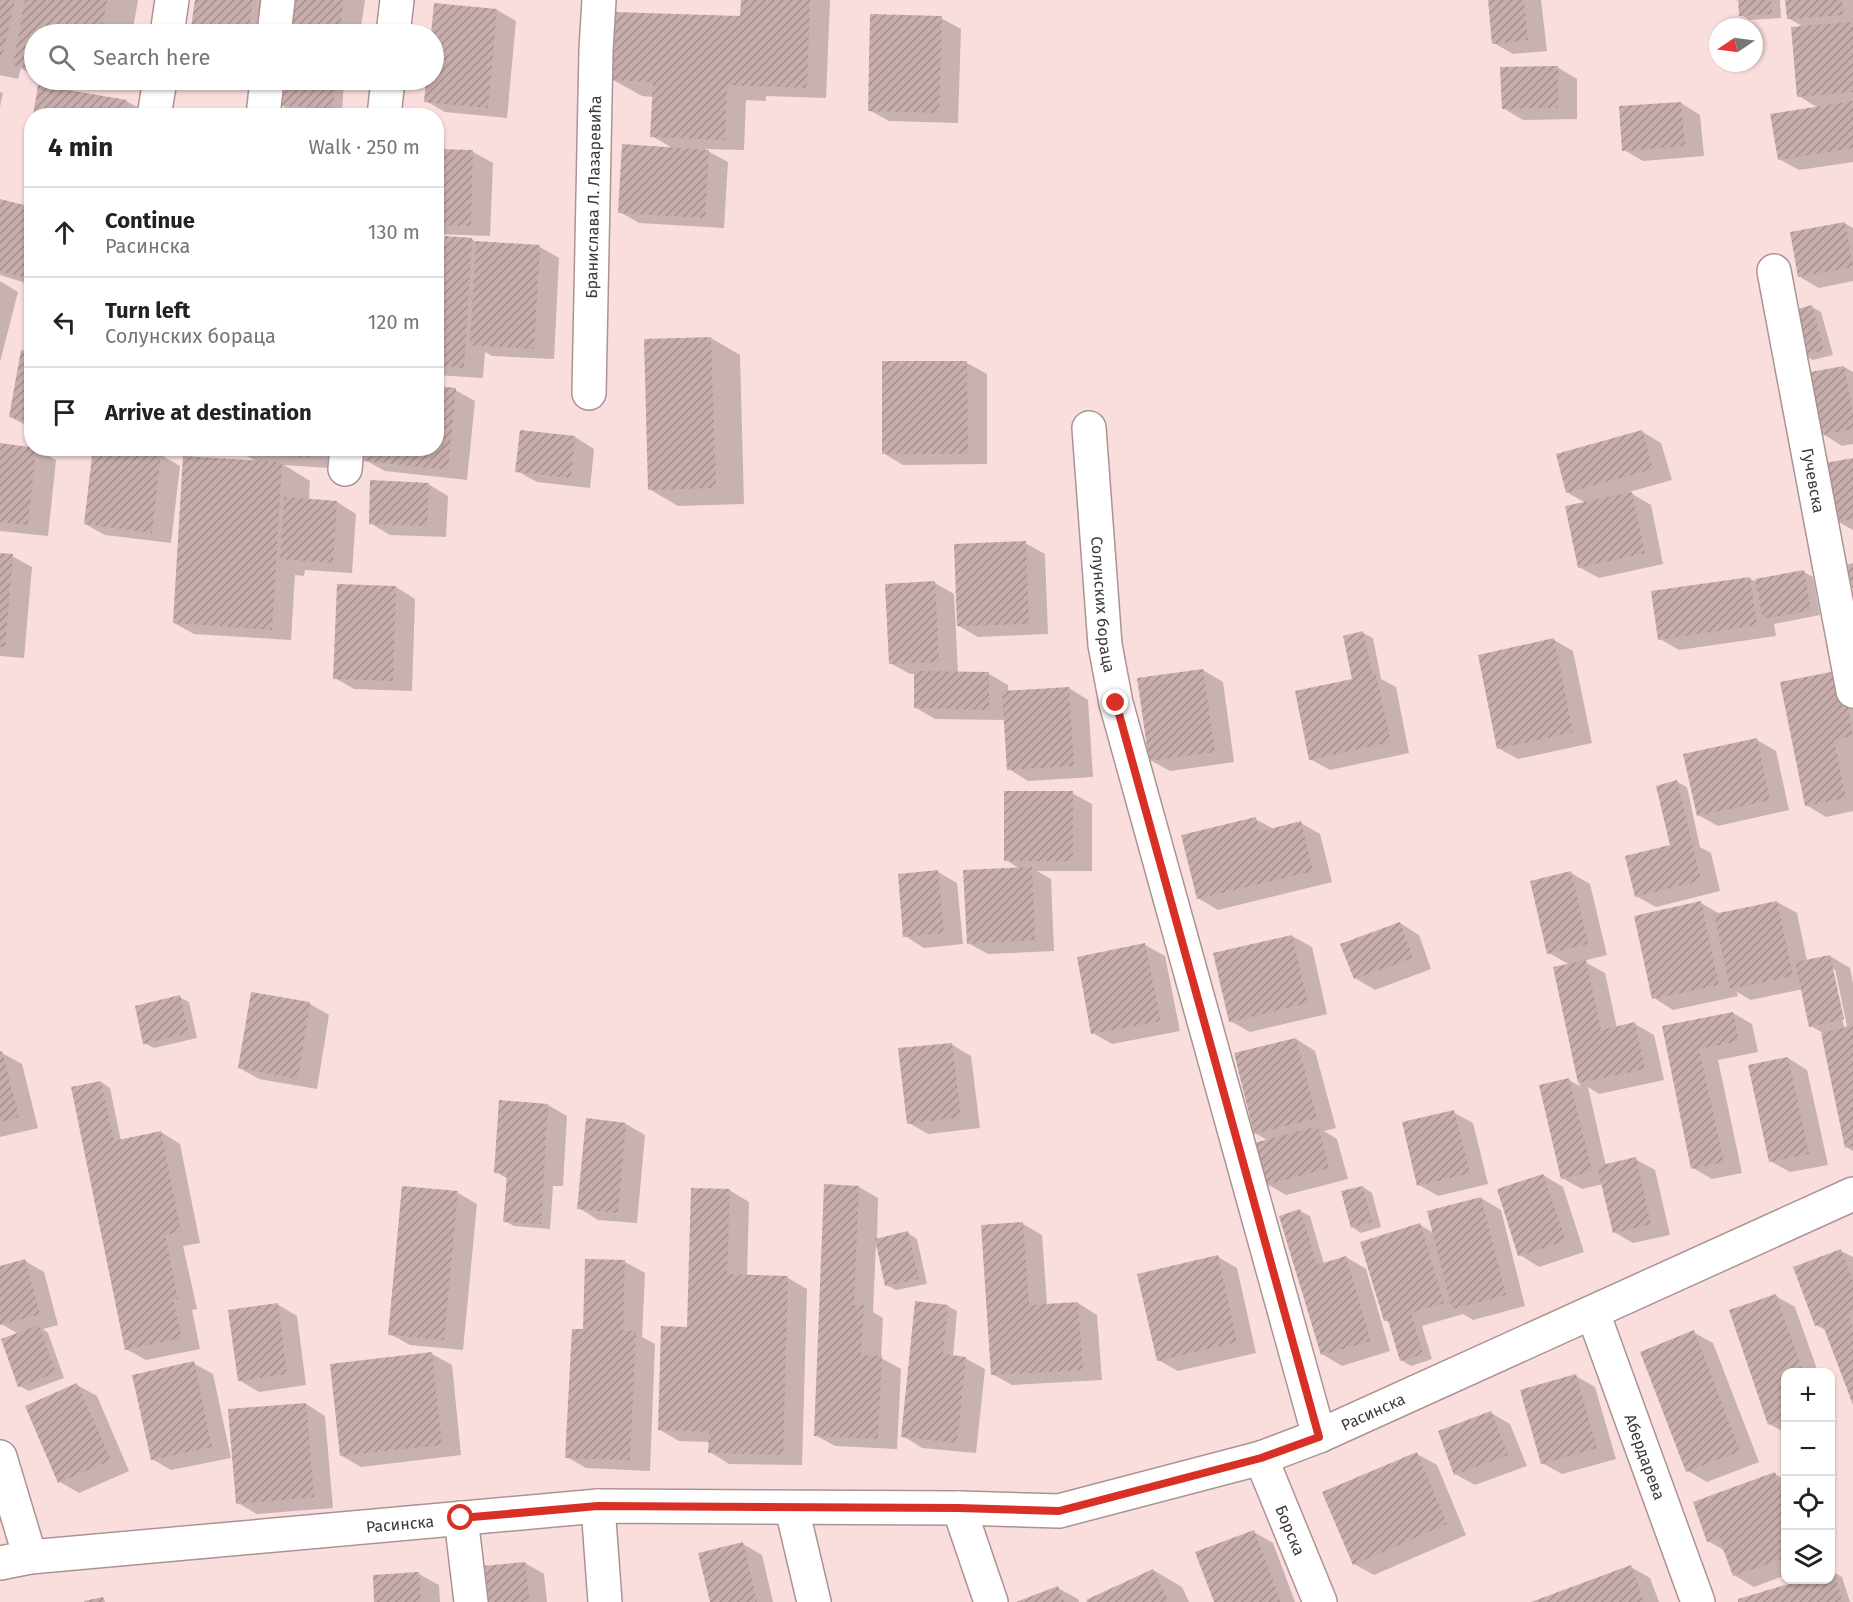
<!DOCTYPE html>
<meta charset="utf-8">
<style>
body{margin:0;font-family:"Fira Sans",sans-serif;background:#f2f2f2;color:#222}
.controls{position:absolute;right:18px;bottom:18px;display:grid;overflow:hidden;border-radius:12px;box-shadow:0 2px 4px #0004}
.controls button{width:54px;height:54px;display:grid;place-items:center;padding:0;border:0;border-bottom:2px solid #e0e0e0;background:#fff;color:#222;font:30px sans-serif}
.compass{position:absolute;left:1709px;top:18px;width:54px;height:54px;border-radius:50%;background:#fff;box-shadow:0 2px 4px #0004;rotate:257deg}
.stop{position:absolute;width:18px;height:18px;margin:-14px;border:4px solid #d93025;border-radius:50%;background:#fff}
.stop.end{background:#d93025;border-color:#fff;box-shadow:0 2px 6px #0008}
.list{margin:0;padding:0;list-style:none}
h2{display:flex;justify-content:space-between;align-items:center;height:78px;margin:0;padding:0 24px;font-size:26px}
h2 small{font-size:20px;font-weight:400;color:#767676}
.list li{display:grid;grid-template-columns:39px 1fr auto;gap:18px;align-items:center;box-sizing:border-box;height:90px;padding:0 24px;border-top:2px solid #e0e0e0}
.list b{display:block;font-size:22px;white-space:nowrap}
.list p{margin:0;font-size:20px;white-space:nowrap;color:#767676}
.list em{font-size:20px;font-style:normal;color:#767676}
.icon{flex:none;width:33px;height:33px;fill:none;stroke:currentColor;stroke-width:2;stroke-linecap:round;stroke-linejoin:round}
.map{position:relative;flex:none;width:1853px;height:1602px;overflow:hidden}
.search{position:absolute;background:#fff;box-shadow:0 2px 4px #0004;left:24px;top:24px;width:420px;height:66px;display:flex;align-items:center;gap:15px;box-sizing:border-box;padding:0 21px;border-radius:33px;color:#767676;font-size:22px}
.panel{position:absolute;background:#fff;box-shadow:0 2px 4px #0004;left:24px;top:108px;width:420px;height:348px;border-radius:24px}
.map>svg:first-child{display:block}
</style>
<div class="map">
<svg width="1853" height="1602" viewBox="0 0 1853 1602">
<defs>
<pattern id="building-hatch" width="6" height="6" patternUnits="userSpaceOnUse" patternTransform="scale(1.5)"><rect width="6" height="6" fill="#c8adad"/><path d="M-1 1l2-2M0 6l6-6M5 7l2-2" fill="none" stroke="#a48e8e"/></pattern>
</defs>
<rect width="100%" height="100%" fill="#fadede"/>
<path fill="#0003" fill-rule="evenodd" d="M0,0H138L132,34H34V76L21,68L18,79L0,75Z
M196,0H273L269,34H192Z
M296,0H365L360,34H291Z
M742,0H830L826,98L766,96V101L746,100L744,150L704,149L728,162L724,228L639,223L620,212L674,149L652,136L653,97L642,96L613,80L741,18Z
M1489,0H1541L1547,51L1513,54L1494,43Z
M1735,0H1780L1781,18L1750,20L1741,15L1740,1Z
M1787,0H1853V162L1799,170L1779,159L1818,108L1799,96L1805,28L1788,18Z
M435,4L497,10L516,21L507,118L445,112L426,101L428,80H434L432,34Z
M941,18L961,29L958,123L889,121L869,110Z
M1557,67L1577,79V119L1523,120L1503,108Z
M55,80H114L112,89Z
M281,80H344L342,113L289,110L280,104Z
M0,92L3,93L0,107Z
M126,101L146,112L145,116H35Z
M1681,103L1700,115L1704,156L1643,161L1624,150Z
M436,151L473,152L493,163L490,236L436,234Z
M0,207L32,208V285L0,275Z
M1844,223L1853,228V281L1819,288L1800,277Z
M472,239L477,243L540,247L559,258L554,359L492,356L485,352L483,378L436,375V267L444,268Z
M0,281L18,292L0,362Z
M1812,307L1821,312L1833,355L1813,360L1803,355Z
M711,338L740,355L744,504L678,506L649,489Z
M32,353V428L10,417Z
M884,363H967L987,374V464L903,465L883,453Z
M1844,367L1853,372V444L1842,446L1823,434Z
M455,390L475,401L467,480L385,471L365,460L436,448Z
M521,431L575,437L594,449L590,488L537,482L517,471Z
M1641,431L1661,443L1672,480L1629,492L1651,505L1663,564L1599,578L1579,567L1586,503L1568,493Z
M0,445L36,448L56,460L48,536L0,531Z
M242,448H331L330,468L284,465L310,481L309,500L337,502L356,514L352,573L305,570L304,576L295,575L291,640L194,634L174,623L258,462L241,453Z
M161,455L180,466L171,543L105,535L85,524Z
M1853,459V530L1837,521Z
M428,484L448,496L446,537L390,535L370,523Z
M1025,543L1045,554L1048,634L978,637L959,626Z
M0,555L12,556L32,567L24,658L0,656Z
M1804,572L1813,577L1820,615L1774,624L1776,636L1679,650L1660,639L1749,578L1758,583Z
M935,583L954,594L958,673L989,674L1008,685V692L1069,688L1088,700L1093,777L1028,781L1009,769L1006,720L935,719L916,708V674H910L890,663Z
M396,587L415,599L412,691L354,689L335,678Z
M1363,633L1373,638L1381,679L1396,687L1409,753L1330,770L1310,759L1356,680Z
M1554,640L1573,651L1592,743L1518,759L1498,748Z
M1203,670L1223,682L1234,762L1170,771L1150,760Z
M1853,679V811L1826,817L1806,805Z
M1757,740L1776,751L1789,810L1718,826L1698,815Z
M1677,782L1687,787L1700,847L1711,853L1720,891L1656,907L1636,896L1674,846Z
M1072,793L1092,804V871H1037L1051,879L1054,951L988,954L968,943L1020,869L1006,860Z
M1255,819L1274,829L1301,823L1320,834L1332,882L1218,910L1198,898Z
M938,872L957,883L963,944L924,948L905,936Z
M1571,873L1590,884L1607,955L1583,961L1605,973L1617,1028L1635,1024L1654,1035L1664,1080L1599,1094L1588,1087L1606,1166L1635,1159L1655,1170L1670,1235L1633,1243L1614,1232L1603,1184L1582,1189L1562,1178L1569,1080L1580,1086L1554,968L1570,965L1549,953Z
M1777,902L1797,913L1807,961L1830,956L1850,968L1853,984V1151L1846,1147L1823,1033L1811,1026L1803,989L1751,1000L1737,992L1738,996L1673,1010L1654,998L1701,903L1720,914ZM1832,969H1835L1847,1026L1844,1027Z
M1400,923L1419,935L1431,969L1375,990L1355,978Z
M1292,936L1312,947L1327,1014L1250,1032L1230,1021Z
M1145,945L1165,956L1180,1031L1112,1044L1093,1033Z
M179,997L189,1002L197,1038L154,1048L144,1043Z
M310,1004L329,1015L317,1089L259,1079L239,1068Z
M1733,1013L1752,1024L1758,1052L1718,1060L1742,1173L1712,1179L1693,1168L1663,1028Z
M1296,1039L1315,1051L1336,1128L1324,1131L1337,1139L1348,1179L1286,1195L1267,1184L1269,1141L1255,1133Z
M951,1044L971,1056L980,1128L928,1134L909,1123Z
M2,1053L22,1064L38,1128L0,1137V1054Z
M1788,1058L1807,1070L1828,1165L1790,1172L1770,1161Z
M101,1082L110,1088L121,1141L161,1132L180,1144L200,1243L183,1246L197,1309L192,1310L200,1349L146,1360L126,1349Z
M548,1105L567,1116L563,1186H553L550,1229L514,1226L505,1221L508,1179L496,1172Z
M1453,1112L1473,1123L1488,1184L1438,1196L1419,1185Z
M626,1124L645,1135L637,1223L598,1220L579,1208Z
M1543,1175L1563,1187L1584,1252L1539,1267L1520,1255Z
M859,1187L878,1198L877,1240L908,1233L917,1239L927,1284L896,1290L886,1285L876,1243L873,1312L883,1318L881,1358L901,1369L897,1449L835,1446L815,1435Z
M1363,1187L1372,1193L1381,1227L1361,1233L1352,1227Z
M729,1190L749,1202L747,1276L788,1278L807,1289L802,1465L729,1464L710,1452V1442L679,1441L660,1430Z
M458,1193L477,1204L463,1350L410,1345L390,1334Z
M1481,1198L1501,1210L1525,1306L1473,1320L1463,1314L1422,1326L1432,1359L1411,1366L1401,1360L1390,1323L1385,1320L1420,1225L1434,1233Z
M1300,1211L1310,1216L1324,1264L1346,1257L1366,1269L1390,1351L1342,1366L1322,1354Z
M1023,1224L1042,1235L1047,1305L1078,1303L1097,1315L1102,1380L1012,1385L992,1374Z
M1841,1251L1853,1257V1402L1827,1331L1816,1325Z
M1218,1257L1237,1268L1256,1353L1178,1371L1158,1360Z
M587,1260L625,1262L645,1273L642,1337L655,1344L650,1471L586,1468L567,1457L584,1330Z
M25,1261L44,1272L58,1325L43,1329L48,1333L64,1378L29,1391L19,1386V1334L1,1324L0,1319V1268Z
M1776,1296L1795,1307L1818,1372H1786V1433L1769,1424Z
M277,1304L297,1316L306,1385L259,1392L239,1380Z
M948,1306L957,1311L953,1357L965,1358L985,1369L976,1453L922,1448L903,1436Z
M1693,1332L1713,1343L1759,1462L1707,1482L1688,1471Z
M432,1354L452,1365L461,1455L361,1467L342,1456Z
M193,1363L213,1374L231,1458L171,1470L152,1459Z
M1576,1376L1595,1387L1616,1459L1562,1474L1542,1463Z
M77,1385L97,1396L129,1471L79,1493L60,1482Z
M306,1404L325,1416L333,1508L257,1514L238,1503Z
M1491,1413L1510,1424L1527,1466L1475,1485L1455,1474Z
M1417,1454L1437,1465L1466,1535L1374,1575L1354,1564Z
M1775,1474L1786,1480V1575L1754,1587L1734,1575L1725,1551L1708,1541Z
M1254,1532L1273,1543L1295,1602H1215Z
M743,1544L762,1555L773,1602H711Z
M525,1563L544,1574L547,1602H488Z
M1631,1567L1650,1578L1659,1602H1535Z
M1153,1570L1182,1587L1189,1602H1089Z
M1833,1572L1842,1577L1850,1602H1740V1600L1808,1580H1830Z
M419,1574L439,1585L440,1602H376Z
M1058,1588L1078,1599L1079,1602H1020Z"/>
<path fill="url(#building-hatch)" d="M0,0H15L1,61L0,60Z
M25,0H107L101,34H34V69L13,65Z
M195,0H253L248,34H190Z
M295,0H344L339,34H290Z
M741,0H810L807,88L727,85L725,140L650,137L653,82L612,80L614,12L740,16Z
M1488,0H1524L1528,40L1492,44Z
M1738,0H1771L1772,14L1739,16Z
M1785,0H1842L1843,15L1787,19Z
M434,3L497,9L488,108L424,102L426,80H434V34H431Z
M870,14L942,16L939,113L868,111Z
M1853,22V92L1797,97L1791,27Z
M1558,66V108L1502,109L1500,67Z
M280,80H335L333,109L279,105Z
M38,85L127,100L124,116H33Z
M1853,101V148L1778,160L1770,114Z
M1681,102L1685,146L1622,151L1619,106Z
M170,108L206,113V116H169Z
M30,132H32V168L24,166Z
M622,144L709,150L705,218L618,213Z
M436,149L473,150L471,226L436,225Z
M0,199L32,207V279L0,272Z
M1845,222L1853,267L1798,277L1790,232Z
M445,236L472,238L464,368L436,366V266H442Z
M476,241L540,245L534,349L470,345Z
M1812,305L1824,350L1802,356L1790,311Z
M711,337L716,488L648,490L644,339Z
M21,350L32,352V422L9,417Z
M882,361H967L968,454H882Z
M1844,366L1853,414V429L1821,435L1810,372Z
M436,386L456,388L448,470L364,461L365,448H436Z
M520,430L575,436L571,478L515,472Z
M1642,430L1653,469L1566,493L1556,454Z
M0,443L36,448L28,525L0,522Z
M93,448H123L161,453L152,533L84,524Z
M240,448H311V458L240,454Z
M183,456L282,462L272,630L173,623Z
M1853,458V519L1835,522L1825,463Z
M370,480L429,483L427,526L369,524Z
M1632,492L1645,553L1578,568L1565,506Z
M284,497L337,501L333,563L280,559Z
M1026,541L1029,624L957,626L954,544Z
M0,553L13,554L5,647H0Z
M1853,563V588H1852L1847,565Z
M1804,570L1811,610L1763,619L1755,579Z
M1750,577L1757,625L1658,640L1651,591Z
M935,581L939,662L889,664L885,584Z
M337,584L396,586L393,681L333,679Z
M1363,631L1373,675L1376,674L1391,742L1309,760L1295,691L1352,679L1343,636Z
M1554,638L1573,732L1497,749L1478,655Z
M1203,669L1215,752L1149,761L1137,678Z
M1841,670L1853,736L1834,740L1846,798L1805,806L1780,682Z
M914,671L989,672V710L914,708Z
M1069,687L1074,766L1007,770L1002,691Z
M1757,738L1770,800L1697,816L1683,754Z
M1677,780L1701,880L1635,897L1625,856L1670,845L1656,786Z
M1004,791H1073V861H1004Z
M1256,817L1259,832L1301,821L1313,871L1197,899L1181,835Z
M1032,867L1035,940L967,944L963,870Z
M938,870L944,933L903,937L898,874Z
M1571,871L1588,944L1547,954L1530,881Z
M1701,901L1719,985L1652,999L1634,916Z
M1777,901L1793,976L1730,989L1714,914Z
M1400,922L1413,958L1354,979L1340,944Z
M1292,935L1308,1003L1229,1022L1213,953Z
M1145,943L1161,1021L1091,1034L1077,957Z
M1830,955L1844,1019L1809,1027L1795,962Z
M1586,960L1601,1030L1635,1022L1645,1069L1578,1083L1553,967Z
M251,992L310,1002L298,1079L238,1068Z
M180,995L189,1033L143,1044L135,1006Z
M1733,1012L1739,1041L1699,1049L1724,1162L1691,1169L1662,1026Z
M1853,1026V1146L1845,1148L1821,1033Z
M1296,1038L1317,1118L1254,1134L1234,1053Z
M952,1043L961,1117L907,1124L898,1048Z
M2,1051L19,1117L0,1122V1052Z
M1788,1057L1809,1154L1769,1162L1748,1065Z
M1569,1078L1592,1171L1561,1179L1539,1085Z
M101,1081L114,1141L161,1131L181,1232L165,1235L178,1299H173L182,1338L125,1350L71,1087Z
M499,1100L548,1104L541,1224L503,1222L507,1174L494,1173Z
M1454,1110L1470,1173L1417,1186L1402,1122Z
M586,1118L626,1123L618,1213L577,1209Z
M1318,1126L1329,1168L1266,1185L1254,1143Z
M1636,1157L1651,1224L1613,1233L1597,1166Z
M1543,1174L1566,1241L1518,1256L1497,1189Z
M824,1184L859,1186L854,1305H864L861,1355L882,1356L878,1439L814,1436Z
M402,1186L458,1191L444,1340L388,1335Z
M1363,1186L1372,1222L1351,1228L1341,1191Z
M691,1188L730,1189L727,1274L788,1276L783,1455L708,1453L709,1432L658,1430L661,1326L687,1327Z
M1481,1197L1506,1295L1452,1309L1427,1211Z
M1300,1209L1317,1265L1346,1256L1371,1341L1321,1355L1279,1216Z
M1023,1222L1029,1305L1078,1302L1083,1370L991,1375L981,1225Z
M1420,1223L1444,1303L1411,1313L1423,1354L1400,1361L1388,1320L1384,1321L1360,1242Z
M908,1231L919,1279L885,1286L875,1239Z
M1841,1249L1853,1282V1312L1848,1314L1853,1328V1405L1822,1323L1815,1326L1793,1267Z
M1218,1255L1237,1342L1157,1361L1137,1274Z
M25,1259L40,1314L0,1325V1266Z
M585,1259L625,1260L623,1331H636L630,1460L565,1458L572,1329H583Z
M1776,1294L1803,1372H1785V1418L1768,1425L1729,1310Z
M915,1301L948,1305L943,1354L966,1357L957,1443L901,1437Z
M278,1303L287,1374L238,1381L228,1310Z
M39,1325L56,1373L18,1387L1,1339Z
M1694,1330L1740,1451L1686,1472L1640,1352Z
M432,1352L442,1445L340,1456L330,1364Z
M194,1361L212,1447L151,1460L132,1375Z
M1576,1374L1597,1448L1541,1464L1520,1390Z
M77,1383L111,1460L58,1483L25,1406Z
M306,1403L314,1497L236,1504L228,1409Z
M1491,1411L1508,1455L1454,1475L1438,1431Z
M1417,1452L1447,1524L1353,1565L1322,1492Z
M1775,1472L1785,1501V1514L1782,1515L1785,1525V1558L1733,1576L1719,1538L1707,1542L1693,1502Z
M1254,1530L1281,1602H1214L1195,1552Z
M743,1542L757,1602H710L698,1553Z
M525,1562L530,1602H487L482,1566Z
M1631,1565L1644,1602H1531Z
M1153,1569L1169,1602H1087L1086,1600Z
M1833,1570L1843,1602H1738V1599L1802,1580H1830V1571Z
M419,1572L421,1602H374L373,1575Z
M1058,1586L1064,1602H1016Z
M103,1597L105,1602H84V1601Z"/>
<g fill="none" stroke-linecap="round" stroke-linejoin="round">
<g stroke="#ac9393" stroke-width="36">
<g id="minor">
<path d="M167,34L172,0"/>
<path d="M274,34L278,0"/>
<path d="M393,34L397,0"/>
<path d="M154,116L160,80"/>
<path d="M263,116L267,80"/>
<path d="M384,116L388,80"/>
<path id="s1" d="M1774,271L1853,691"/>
<path id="s2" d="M589,393L596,50L599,0"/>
<path id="s3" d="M1089,428L1105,645L1116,703L1319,1436"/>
<path d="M345,469L347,448"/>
<path id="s4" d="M1593,1313L1698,1602"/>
<path d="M0,1457L30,1557"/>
<path id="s5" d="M1261,1458L1320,1602"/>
<path d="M598,1506L605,1602"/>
<path d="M959,1508L991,1602"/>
<path d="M792,1509L814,1602"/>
<path d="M461,1518L471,1602"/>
<path id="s6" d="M0,1563L30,1557L598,1506L959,1508L1059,1511L1261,1458L1319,1436L1853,1194"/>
</g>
</g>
<use href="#minor" stroke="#fff" stroke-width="33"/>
</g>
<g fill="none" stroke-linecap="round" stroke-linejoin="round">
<path stroke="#d93025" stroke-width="8" d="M461,1518L598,1506L958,1508L1059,1511L1261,1458L1319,1437L1116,703"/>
</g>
<g text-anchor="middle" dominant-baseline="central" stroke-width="6" stroke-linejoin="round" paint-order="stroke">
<g font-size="16" fill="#413737" stroke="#fff">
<text stroke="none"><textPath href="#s2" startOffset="196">Бранислава Л. Лазаревића</textPath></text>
<text stroke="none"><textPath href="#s1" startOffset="213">Гучевска</textPath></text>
<text stroke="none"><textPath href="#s3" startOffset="177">Солунских бораца</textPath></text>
<text stroke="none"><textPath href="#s6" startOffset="1392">Расинска</textPath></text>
<text stroke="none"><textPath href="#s4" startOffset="153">Абердарева</textPath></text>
<text stroke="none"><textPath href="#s6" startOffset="402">Расинска</textPath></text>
<text stroke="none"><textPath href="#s5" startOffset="78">Борска</textPath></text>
</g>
</g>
</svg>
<div class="controls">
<button>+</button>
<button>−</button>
<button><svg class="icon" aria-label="locate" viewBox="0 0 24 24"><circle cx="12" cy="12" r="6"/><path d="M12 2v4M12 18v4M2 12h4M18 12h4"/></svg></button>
<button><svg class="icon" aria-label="layers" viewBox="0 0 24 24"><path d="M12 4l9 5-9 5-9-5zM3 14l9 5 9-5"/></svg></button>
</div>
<svg class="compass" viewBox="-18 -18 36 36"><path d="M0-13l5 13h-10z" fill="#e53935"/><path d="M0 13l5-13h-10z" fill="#767676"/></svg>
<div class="stop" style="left:461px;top:1518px"></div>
<div class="stop end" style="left:1116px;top:703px"></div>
<div class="search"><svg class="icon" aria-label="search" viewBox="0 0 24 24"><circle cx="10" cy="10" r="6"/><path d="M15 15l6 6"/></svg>Search here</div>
<section class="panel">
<h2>4 min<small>Walk · 250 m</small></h2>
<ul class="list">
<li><svg class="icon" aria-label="ahead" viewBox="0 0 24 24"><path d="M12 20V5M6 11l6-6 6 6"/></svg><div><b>Continue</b><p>Расинска</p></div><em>130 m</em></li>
<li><svg class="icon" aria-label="left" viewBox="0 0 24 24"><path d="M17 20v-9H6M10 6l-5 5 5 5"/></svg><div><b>Turn left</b><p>Солунских бораца</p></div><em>120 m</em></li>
<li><svg class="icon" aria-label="arrive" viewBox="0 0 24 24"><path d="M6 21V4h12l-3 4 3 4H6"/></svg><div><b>Arrive at destination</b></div></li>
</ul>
</section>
</div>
